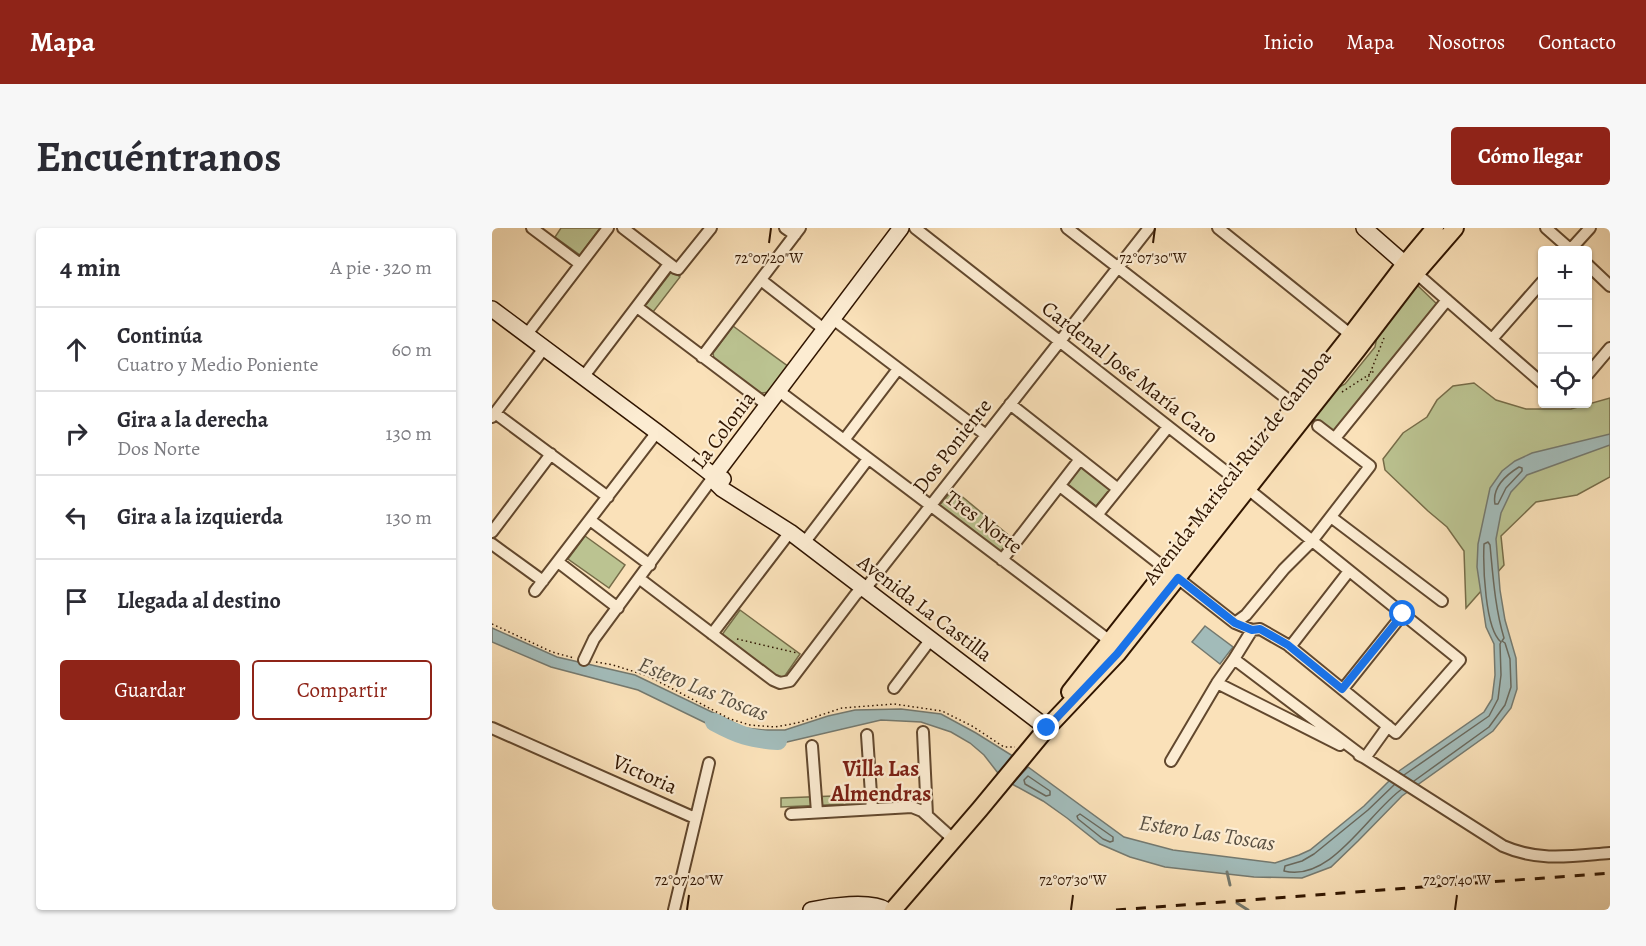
<!DOCTYPE html>
<html lang="es">
<meta charset="utf-8">
<style>
body{margin:0;font-family:Alegreya,serif;background:#f7f7f7;color:#2b2b33}
.controls{position:absolute;right:18px;top:18px;display:grid;overflow:hidden;border-radius:6px;box-shadow:0 2px 4px #0004}
.controls button{width:54px;height:54px;display:grid;place-items:center;padding:0;border:0;border-bottom:2px solid #e1e1e2;background:#fff;color:#2b2b33;font:30px sans-serif}
.stop{position:absolute;width:18px;height:18px;margin:-14px;border:4px solid #1a73e8;border-radius:50%;background:#fff}
.stop.end{background:#1a73e8;border-color:#fff;box-shadow:0 2px 6px #0008}
.list{margin:0;padding:0;list-style:none}
h2{display:flex;justify-content:space-between;align-items:center;height:78px;margin:0;padding:0 24px;font-size:26px}
h2 small{font-size:20px;font-weight:400;color:#7c7c81}
.list li{display:grid;grid-template-columns:39px 1fr auto;gap:18px;align-items:center;box-sizing:border-box;height:84px;padding:0 24px;border-top:2px solid #e1e1e2}
.list b{display:block;font-size:22px;white-space:nowrap}
.list p{margin:0;font-size:20px;white-space:nowrap;color:#7c7c81}
.list em{font-size:20px;font-style:normal;color:#7c7c81}
.actions{display:flex;gap:12px;padding:18px 24px}
.actions a{flex:1;padding:14px 0;border:2px solid #8f2418;border-radius:6px;text-align:center;font-size:21px;color:#8f2418}
.actions .main{background:#8f2418;color:#fff}
.icon{flex:none;width:33px;height:33px;fill:none;stroke:currentColor;stroke-width:2;stroke-linecap:round;stroke-linejoin:round}
.map{position:relative;flex:none;width:1118px;height:682px;overflow:hidden;border-radius:6px}
header{display:flex;align-items:center;gap:36px;box-sizing:border-box;height:84px;padding:0 30px;background:#8f2418;color:#fff}
header strong{font-size:28px}
nav{display:flex;gap:33px;margin-inline-start:auto;font-size:21px}
.intro{display:flex;align-items:center;justify-content:space-between;box-sizing:border-box;height:144px;padding:0 36px}
h1{margin:0;font-size:42px}
.button{padding:15px 27px;border-radius:6px;background:#8f2418;color:#fff;font-size:21px;font-weight:700}
main{display:flex;gap:36px;padding:0 36px}
aside{flex:1;background:#fff;border-radius:6px;box-shadow:0 2px 4px #0004}
.map>svg:first-child{display:block}
</style>
<header>
<strong>Mapa</strong>
<nav><a>Inicio</a><a>Mapa</a><a>Nosotros</a><a>Contacto</a></nav>
</header>
<div class="intro"><h1>Encuéntranos</h1><a class="button">Cómo llegar</a></div>
<main>
<aside>
<h2>4 min<small>A pie · 320 m</small></h2>
<ul class="list">
<li><svg class="icon" aria-label="ahead" viewBox="0 0 24 24"><path d="M12 20V5M6 11l6-6 6 6"/></svg><div><b>Continúa</b><p>Cuatro y Medio Poniente</p></div><em>60 m</em></li>
<li><svg class="icon" aria-label="right" viewBox="0 0 24 24"><path d="M7 20v-9h11M14 6l5 5-5 5"/></svg><div><b>Gira a la derecha</b><p>Dos Norte</p></div><em>130 m</em></li>
<li><svg class="icon" aria-label="left" viewBox="0 0 24 24"><path d="M17 20v-9H6M10 6l-5 5 5 5"/></svg><div><b>Gira a la izquierda</b></div><em>130 m</em></li>
<li><svg class="icon" aria-label="arrive" viewBox="0 0 24 24"><path d="M6 21V4h12l-3 4 3 4H6"/></svg><div><b>Llegada al destino</b></div></li>
</ul>
<div class="actions"><a class="main">Guardar</a><a>Compartir</a></div>
</aside>
<div class="map">
<svg width="1118" height="682" viewBox="0 0 1118 682">
<rect width="100%" height="100%" fill="#fae1b9"/>
<filter id="stains"><feTurbulence type="fractalNoise" baseFrequency=".00333" numOctaves="4"/><feColorMatrix values="0 0 0 0 .2 0 0 0 0 .09 0 0 0 0 .02 0 0 0 .5 -.17"/></filter>
<radialGradient id="worn" r=".72"><stop offset=".6" stop-color="#630" stop-opacity="0"/><stop offset="1" stop-color="#630" stop-opacity=".3"/></radialGradient>
<path fill="#bbc391" stroke="#766c48" stroke-width="1.5" d="M69,0H108L88,27L63,9Z
M180,43L188,49L161,84L153,78Z
M925,57L946,77L841,205L820,189L842,162L853,156L883,119L885,108Z
M241,98L297,139L278,164L269,165L222,131L221,125Z
M982,155L1004,172L1034,181H1079L1118,170V249L1085,267L1044,274L1009,308L1012,337L974,380L972,323L955,299L936,283L893,242L891,231L911,205L935,189L945,172L961,158Z
M589,239L618,261L604,278L576,256Z
M461,261L520,310L507,326L447,278Z
M93,308L133,337L117,360L76,331Z
M248,382L308,426L290,452L229,408Z
M421,565L422,573L289,579V570Z"/>
<path fill="#a2bbb9" stroke="#74796f" stroke-width="1.5" d="M1118,206V217L1035,247L1019,264L1009,285L1004,311L1008,362L1013,392L1024,430L1025,461L1019,480L1001,503L910,568L866,613L839,639L810,650L762,649L673,639L638,629L608,616L575,590L551,573L520,556L536,539L632,609L681,622L783,635L807,627L818,622L872,578L907,543L992,484L1000,471L1003,447L1002,416L994,399L985,339L986,316L998,260L1010,243L1023,233L1040,225Z
M713,398L741,419L728,436L700,414Z
M0,400L65,429L143,447L253,500L273,502H293L336,488L363,482L409,481L449,486L484,505L524,530L509,549L492,527L478,515L459,504L429,494L389,492L295,514L272,513L222,499L146,462L59,439L0,414Z"/>
<g fill="none" stroke-linecap="round" stroke-linejoin="round">
<path stroke="#69685c" stroke-width="1.5" d="M1027,239L1030,240V243L1014,260L1006,276H1003C1000,260 1014,247 1027,239Z
M912,547L997,488L1006,471L1009,447L1008,416L1009,414C993,401 991,338 992,316L996,314L998,317C1001,348 1003,380 1012,410L1010,413L1013,415L1018,431L1019,459L1013,477L997,499L922,553
M536,548L558,563V567L554,568L533,556L532,552Z
M902,557L876,582L822,626L810,633L793,638L792,643C839,655 877,584 910,561
M588,586L621,609V613L618,614L611,611L586,591L585,588Z"/>
<path stroke="#74796f" stroke-width="3" d="M735,644L738,657
M745,675L756,682"/>
<path stroke="#a2bbb9" stroke-width="18" d="M222,494C246,507 258,511 286,513"/>
<g stroke="#62482e" stroke-width="14">
<path id="street" d="M40,0L88,36
M131,0L183,40L186,41L219,0
M293,0L303,7
M423,0L756,261L968,432L904,505L796,417L768,401L760,402L743,395L568,258
M575,0L803,177
M726,0L859,107
M1054,0L1079,22
M1078,22L1098,0
M1096,37L1118,58
M924,45L1050,155
M269,52L333,102
M145,79L275,177
M341,91L494,207
M35,106L116,0
M1000,111L1050,54
M210,129L308,0
M1096,146L1118,120
M92,148L177,36
M287,163L618,413
M518,176L626,261
M3,185L116,269
M0,189L53,119
M843,210L955,72
M352,212L406,141
M605,287L676,199
M839,289L950,373
M98,292L158,337
M0,304L59,226
M312,315L376,231
M0,316L51,353
M510,332L588,231
M66,334L126,380
M148,351L281,452L288,455L298,453L364,366L377,356L657,0
M43,363L165,204
M743,395L754,387L792,341L820,313L878,238L826,198
M220,406L298,304
M798,419L857,343
M742,431L873,530L1011,618C1047,634 1080,628 1118,625
M92,432L102,411L222,248
M725,455L848,517
M402,460L439,411
M851,461L911,386
M0,500L203,590
M431,504L435,587
M375,507L380,581
M320,518L325,584
M867,527L873,530L896,498
M679,533L725,455L742,431L760,402
M299,586L420,579L430,583L461,611
M182,682L217,535"/>
</g>
<g stroke="#301500" stroke-width="18">
<path id="secondary" d="M872,0L921,43
M0,81L165,204L222,248L231,251
M222,248L225,256L230,261L298,304L555,500
M222,248L409,0
M319,682C337,678 379,672 394,682"/>
</g>
<g stroke="#301500" stroke-width="20">
<path id="primary" d="M578,464L859,107L913,36L943,0
M401,682L488,581L555,500L625,426L865,122L924,45L963,0"/>
</g>
<path stroke="#301500" stroke-width="1.5" stroke-dasharray="1.5 3" stroke-linecap="butt" d="M875,153L892,110
M850,164L884,142
M0,396L60,424L82,430
M245,411L305,425
M104,434L121,437L156,448L238,491L258,497L283,499L305,495L350,480L402,476L450,483L480,498L512,519H523"/>
<use href="#street" stroke="#fcecd2" stroke-width="10"/>
<use href="#secondary" stroke="#fcecd2" stroke-width="15"/>
<use href="#primary" stroke="#fae1b9" stroke-width="16"/>
<path stroke="#301500" stroke-width="3" stroke-dasharray="10 10" stroke-linecap="butt" d="M624,682L1118,645"/>
</g>
<g fill="none" stroke-linecap="round" stroke-linejoin="round">
<path stroke="#1a73e8" stroke-width="8" d="M555,500L625,426L686,350L743,395L760,402L768,401L796,417L850,461L911,386"/>
</g>
<path fill="none" stroke="#301500" stroke-width="2" d="M277,15L279,0M661,15L663,0M195,682L197,667M579,682L581,667M963,682L965,667"/>
<g text-anchor="middle" dominant-baseline="central" stroke-width="4.5" stroke-linejoin="round" paint-order="stroke">
<g font-size="21" fill="#301500" stroke="#fcecd2">
<text transform="translate(638 144) rotate(38)">Cardenal José María Caro</text>
<text transform="translate(231 202) rotate(-53)">La Colonia</text>
<text transform="translate(460 218) rotate(-52)">Dos Poniente</text>
<text transform="translate(745 239) rotate(-52)">Avenida Mariscal Ruiz de Gamboa</text>
<text transform="translate(492 294) rotate(37)">Tres Norte</text>
<text transform="translate(433 380) rotate(37)">Avenida La Castilla</text>
<text transform="translate(153 546) rotate(24)">Victoria</text>
</g>
<g font-size="22" font-style="italic" fill="#584f41" stroke="#fcecd2">
<text transform="translate(211 461) rotate(22)">Estero Las Toscas</text>
<text transform="translate(715 605) rotate(9)">Estero Las Toscas</text>
</g>
<g font-size="22" font-weight="bold" fill="#7a1f14" stroke="#fcecd2">
<text x="389" y="541">Villa Las<tspan x="389" dy="25">Almendras</tspan></text>
</g>
</g>
<g font-size="15" text-anchor="middle" fill="#301500" stroke="#fcecd2" stroke-width="4.5" stroke-linejoin="round" paint-order="stroke">
<text x="277" y="35">72°07'20"W</text>
<text x="661" y="35">72°07'30"W</text>
<text x="197" y="657">72°07'20"W</text>
<text x="581" y="657">72°07'30"W</text>
<text x="965" y="657">72°07'40"W</text>
</g>
<rect width="100%" height="100%" filter="url(#stains)"/>
<rect width="100%" height="100%" fill="url(#worn)"/>
</svg>
<div class="controls">
<button>+</button>
<button>−</button>
<button><svg class="icon" aria-label="locate" viewBox="0 0 24 24"><circle cx="12" cy="12" r="6"/><path d="M12 2v4M12 18v4M2 12h4M18 12h4"/></svg></button>
</div>
<div class="stop" style="left:911px;top:386px"></div>
<div class="stop end" style="left:555px;top:500px"></div>
</div>
</main>
